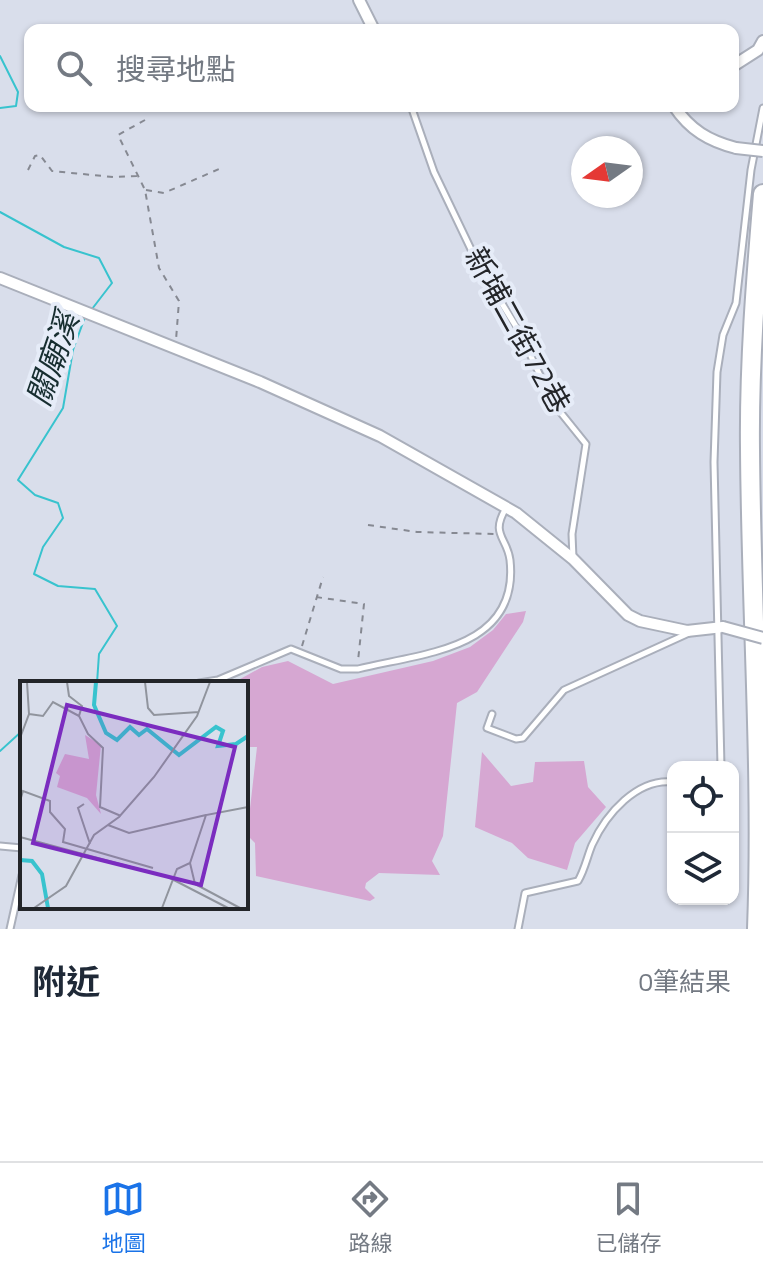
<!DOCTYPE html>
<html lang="zh-TW">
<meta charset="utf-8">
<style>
body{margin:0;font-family:"Titillium Web","Noto Sans TC",sans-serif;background:#f6f6f7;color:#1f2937}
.controls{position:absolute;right:24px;bottom:24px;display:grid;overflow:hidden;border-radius:16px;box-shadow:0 2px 6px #0004}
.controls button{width:72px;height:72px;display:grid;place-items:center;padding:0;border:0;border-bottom:2px solid #e0e1e3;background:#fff;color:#1f2937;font:40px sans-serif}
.compass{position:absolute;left:571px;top:136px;width:72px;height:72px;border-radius:50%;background:#fff;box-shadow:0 2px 6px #0004;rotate:256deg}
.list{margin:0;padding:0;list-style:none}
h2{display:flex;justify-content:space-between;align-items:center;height:104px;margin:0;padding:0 32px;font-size:34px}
h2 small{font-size:26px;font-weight:400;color:#747a83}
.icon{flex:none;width:44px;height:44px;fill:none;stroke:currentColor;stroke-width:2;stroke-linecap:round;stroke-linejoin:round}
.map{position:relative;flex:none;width:763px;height:929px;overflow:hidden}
.search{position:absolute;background:#fff;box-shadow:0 2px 6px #0004;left:24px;right:24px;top:24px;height:88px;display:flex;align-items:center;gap:20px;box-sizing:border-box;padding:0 28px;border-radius:16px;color:#747a83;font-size:30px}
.sheet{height:232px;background:#fff}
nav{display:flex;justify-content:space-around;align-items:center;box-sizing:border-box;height:112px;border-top:2px solid #e0e1e3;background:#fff;font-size:22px;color:#747a83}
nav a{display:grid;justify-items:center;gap:4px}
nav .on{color:#1a73e8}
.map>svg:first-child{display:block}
</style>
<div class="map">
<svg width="763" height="929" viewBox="0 0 763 929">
<rect width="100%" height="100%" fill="#d9deeb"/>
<path fill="#d6a7d2" d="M526,611L523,622L477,692L457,703L443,836L432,861L440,875L379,873L366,883L365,888L375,898L370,901L256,876L255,843L247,835L257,747H246V683H233L262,667L288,661L333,684L433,661L470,647L493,630L506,614Z
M482,752L511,786L533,782L535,762L584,761L588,787L606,807L575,843L567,870L528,858L512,843L475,827Z"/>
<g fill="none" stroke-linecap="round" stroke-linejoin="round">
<path stroke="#38c3ce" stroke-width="2" d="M0,56L18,92L16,106L0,108
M0,212L64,247L99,258L112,283L92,309
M85,317L73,350L63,408L18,480L35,495L58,503L63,518L43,547L34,574L58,586L95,589L117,626L99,654L97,683
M0,751L22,731"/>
<g stroke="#aaafbb" stroke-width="9">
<path id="service" d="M411,106L434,172L479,266L520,333L553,403L586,444L572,534L573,558
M199,683L218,680L291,649L341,669H358C422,653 520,650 510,560C507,537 490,535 506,508
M492,714L487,728L516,739L523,738L564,690L689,633
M721,767L714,462L717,372L723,335L736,303L751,170L763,108
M0,846L22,848
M10,929L22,875
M518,929L525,893L578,881C585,869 587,857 592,845C606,814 637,778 673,782"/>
</g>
<g stroke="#aaafbb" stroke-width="14">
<path id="minor" d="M359,0L374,30
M733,66L758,50L763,41
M674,106C690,130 709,141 736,148
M0,278L260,382L380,436L516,513L573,559L628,615L640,621L687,631L723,627"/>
</g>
<g stroke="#aaafbb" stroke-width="22">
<path id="motorway" d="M757,929C763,769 751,609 750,449C749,363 756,279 763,194"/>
</g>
<path stroke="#868992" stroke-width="2" stroke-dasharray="6 6" stroke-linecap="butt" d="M145,120L118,135L145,190L159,268L179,301L176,340
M28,170L35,156L40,155L52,171L113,177L138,176
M146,190L164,193L219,169
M368,525L417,532L494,534
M316,597L364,604L358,661
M302,646L323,577"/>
<use href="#service" stroke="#fff" stroke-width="5"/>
<use href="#minor" stroke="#fff" stroke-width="10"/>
<use href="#motorway" stroke="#fff" stroke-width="18"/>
<g stroke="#aaafbb" stroke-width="14" stroke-linecap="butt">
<path id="minor-bridge" d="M736,148L763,151
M723,627L763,638"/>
</g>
<use href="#minor-bridge" stroke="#fff" stroke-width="10"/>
</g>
<g text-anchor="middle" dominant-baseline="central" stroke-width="8" stroke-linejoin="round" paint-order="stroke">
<g font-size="30" fill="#232529" stroke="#e6ecf8">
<text transform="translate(518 330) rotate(61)">新埔二街72巷</text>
</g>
<g font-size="32" font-style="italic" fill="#172e30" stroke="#e6ecf8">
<text transform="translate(52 359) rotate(-71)">關廟溪</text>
</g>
</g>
<g transform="translate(20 681)">
<rect width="228" height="228" fill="#d9deeb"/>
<path d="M65,54L81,64L76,114L81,133L67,117L37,106L40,95L36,92L45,73L69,78Z" fill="#d6a7d2"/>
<path fill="none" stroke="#38c3ce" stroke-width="4" d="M76,1L74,24L86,52L97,59L110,46L119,54L127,48L159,74L196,46L203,50L198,65L216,63L228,55M0,179L12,180L22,193L28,227"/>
<path fill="none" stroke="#90949d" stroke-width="2" d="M47,1L49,15L62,25L59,35L68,53L83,67L80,126L101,135M125,1L128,27L134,34L179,31M9,33L23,35L33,21L59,35M0,57L9,33L7,1M0,120L3,110L30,120V131L45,148L43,161L133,187M64,123L58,127L70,163M88,144L109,152L186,134M0,156L148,196L208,227M170,182L175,203L220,227M14,227L46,205L74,154L99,136L134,96L177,35L190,1M142,227L157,188L170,182L186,134L228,126"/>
<path fill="#7b2cbf" fill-opacity="0.15" stroke="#7b2cbf" stroke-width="4" d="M47,24L215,66L181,204L13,162Z"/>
<rect width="228" height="228" fill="none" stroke="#232529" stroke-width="4"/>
</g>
</svg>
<div class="controls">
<button><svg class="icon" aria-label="locate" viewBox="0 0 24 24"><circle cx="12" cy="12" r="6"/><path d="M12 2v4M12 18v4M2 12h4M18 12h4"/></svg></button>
<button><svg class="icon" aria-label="layers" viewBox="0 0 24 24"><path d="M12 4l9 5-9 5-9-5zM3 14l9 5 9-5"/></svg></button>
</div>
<svg class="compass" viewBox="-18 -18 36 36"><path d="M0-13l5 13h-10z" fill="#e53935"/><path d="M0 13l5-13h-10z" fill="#747a83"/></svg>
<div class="search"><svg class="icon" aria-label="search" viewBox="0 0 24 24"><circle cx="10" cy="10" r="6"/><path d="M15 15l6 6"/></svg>搜尋地點</div>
</div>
<section class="sheet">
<h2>附近<small>0筆結果</small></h2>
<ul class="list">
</ul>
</section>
<nav>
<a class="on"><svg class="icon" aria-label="map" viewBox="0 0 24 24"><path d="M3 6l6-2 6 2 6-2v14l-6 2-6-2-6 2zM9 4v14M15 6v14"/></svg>地圖</a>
<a><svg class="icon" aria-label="directions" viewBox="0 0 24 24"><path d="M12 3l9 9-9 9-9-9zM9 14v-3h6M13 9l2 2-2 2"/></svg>路線</a>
<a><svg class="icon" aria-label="saved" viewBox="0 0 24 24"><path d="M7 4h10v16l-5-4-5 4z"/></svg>已儲存</a>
</nav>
